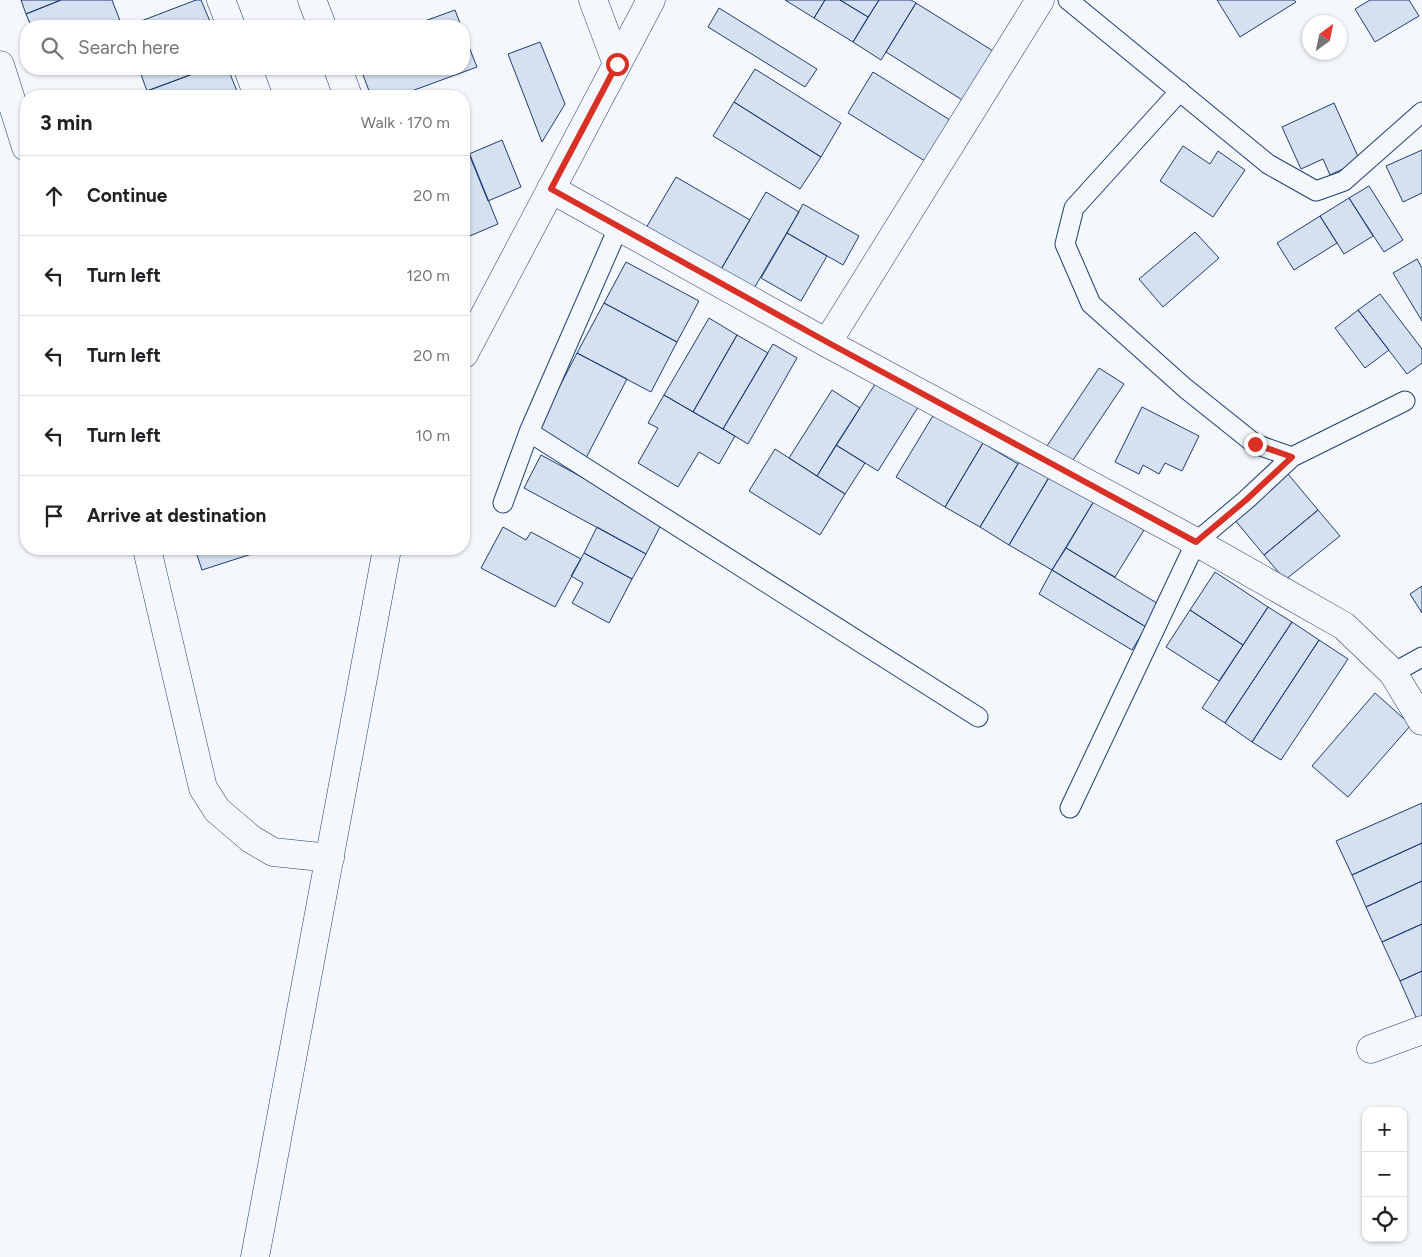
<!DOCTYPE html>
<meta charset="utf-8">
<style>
body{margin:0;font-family:Figtree,sans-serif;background:#f2f2f2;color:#202124}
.controls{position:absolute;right:15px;bottom:15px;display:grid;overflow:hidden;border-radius:10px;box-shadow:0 1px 4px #0004}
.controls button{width:45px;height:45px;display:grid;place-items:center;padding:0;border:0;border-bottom:1px solid #e0e0e0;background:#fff;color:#202124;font:25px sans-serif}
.compass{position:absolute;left:1302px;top:15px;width:45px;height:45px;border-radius:50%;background:#fff;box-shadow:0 1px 4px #0004;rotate:33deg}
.stop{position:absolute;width:15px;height:15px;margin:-11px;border:4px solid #d93025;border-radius:50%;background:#fff}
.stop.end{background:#d93025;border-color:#fff;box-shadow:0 1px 5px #0008}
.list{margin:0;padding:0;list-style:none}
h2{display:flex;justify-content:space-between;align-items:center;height:65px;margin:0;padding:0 20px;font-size:21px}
h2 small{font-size:16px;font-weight:400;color:#757577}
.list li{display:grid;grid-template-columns:32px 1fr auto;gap:15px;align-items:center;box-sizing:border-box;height:80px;padding:0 20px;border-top:1px solid #e0e0e0}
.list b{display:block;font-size:19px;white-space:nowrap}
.list em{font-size:16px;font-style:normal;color:#757577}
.icon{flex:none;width:28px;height:28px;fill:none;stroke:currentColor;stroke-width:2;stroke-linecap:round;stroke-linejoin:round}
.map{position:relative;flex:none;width:1422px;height:1257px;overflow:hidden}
.search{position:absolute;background:#fff;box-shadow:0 1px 4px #0004;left:20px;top:20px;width:450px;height:55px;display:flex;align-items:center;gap:12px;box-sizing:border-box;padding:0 18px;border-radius:20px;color:#757577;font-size:19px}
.panel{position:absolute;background:#fff;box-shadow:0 1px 4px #0004;left:20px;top:90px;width:450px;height:465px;border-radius:20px}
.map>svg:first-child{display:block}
</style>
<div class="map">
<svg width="1422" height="1257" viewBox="0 0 1422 1257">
<rect width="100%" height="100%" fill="#f4f7fb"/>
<path fill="#d5e0f0" stroke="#1d3f73" d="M21,0H61L26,14Z
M61,0H112L122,26H31L26,14Z
M196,0H201L212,26H128Z
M785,0H825L814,18Z
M825,0H840L868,17L853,42L814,18Z
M840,0H879L868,17Z
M879,0H911L916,3L881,60L853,42Z
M1217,0H1294L1296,2L1240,37Z
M1370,0H1409L1419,16L1375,42L1355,9Z
M916,3L998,54L967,103L886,52Z
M719,8L817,69L805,87L708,27Z
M455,10L461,26H411Z
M465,37L477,67L398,96H371L363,75L381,69H464Z
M540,42L565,104L542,142L508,54Z
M139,69H206L147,91Z
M206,69H228L239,96H150L147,91Z
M360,69H381L363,75Z
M755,69L841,123L821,157L734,102Z
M873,72L950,120L925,161L848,113Z
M147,91L150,96H133Z
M734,102L821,157L800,189L713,136Z
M1334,103L1360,161L1330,175L1323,159L1301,169L1282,127Z
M464,140L498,224L465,238L464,235Z
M502,140L521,187L488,201L469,154Z
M1183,146L1210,164L1218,151L1245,170L1213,217L1160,181Z
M1422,150V193L1403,202L1386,166Z
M676,177L750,220L720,271L646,228Z
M1369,186L1403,240L1384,252L1349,198Z
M766,192L799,212L753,290L720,271Z
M1349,198L1373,236L1344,254L1320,216Z
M803,204L859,236L843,265L787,233Z
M1320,216L1337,243L1294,270L1277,243Z
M1195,232L1219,258L1163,307L1139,279Z
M787,233L827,256L801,301L761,278Z
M1417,259L1422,268V321L1393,273Z
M626,262L699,301L677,342L604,303Z
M1380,294L1422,349V363L1407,374L1358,310Z
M604,303L677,342L651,392L577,353Z
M1358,310L1389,350L1365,368L1335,328Z
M709,318L737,335L693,412L664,395Z
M737,335L768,353L723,429L693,412Z
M773,344L797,358L748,444L723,429Z
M577,353L627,379L586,458L536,432Z
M1099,368L1124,384L1071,463L1047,446Z
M879,378L920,404L878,471L836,445Z
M832,390L860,408L817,476L789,458Z
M664,395L735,436L719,464L699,452L678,487L638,463L658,428L648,423Z
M1142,407L1199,436L1182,471L1165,463L1159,474L1143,465L1139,474L1115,462Z
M934,414L983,443L945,507L896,477Z
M983,443L1018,464L980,527L945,507Z
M836,445L865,463L845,494L817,476Z
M775,449L845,494L820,535L749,491Z
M541,455L663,521L646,554L524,488Z
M1022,457L1051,474L1009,545L980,527Z
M1051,474L1094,501L1052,570L1009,545Z
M1288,474L1318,510L1264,555L1234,519Z
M1094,501L1144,530L1115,577L1066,548Z
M1318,510L1340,536L1285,580L1264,555Z
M503,527L526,540L531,532L581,559L555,607L481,568Z
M597,527L646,554L632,579L584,553Z
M1066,548L1160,605L1146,627L1052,570Z
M195,549H264V550L202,570Z
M584,553L632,579L609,623L572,603L583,583L571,576Z
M1052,570L1146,627L1132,650L1039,594Z
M1215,572L1268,607L1243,645L1190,610Z
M1422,586V613L1410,594Z
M1268,607L1292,622L1225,723L1202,708Z
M1190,610L1243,645L1219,681L1166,647Z
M1292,622L1319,640L1252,742L1225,723Z
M1319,640L1348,659L1281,760L1252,742Z
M1375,693L1411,725L1348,797L1312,766Z
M1422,803V843L1352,875L1336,841Z
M1422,843V881L1366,907L1352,875Z
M1422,881V924L1382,942L1366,907Z
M1422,924V971L1400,981L1382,942Z
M1422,971V1023L1419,1024L1400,981Z"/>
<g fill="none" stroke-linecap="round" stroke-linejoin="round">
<g stroke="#1d3f73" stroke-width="21">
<path id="service" d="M1068,0L1268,164L1316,191L1344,181L1422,112
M1180,91L1074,208L1065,244L1091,304L1185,388L1255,444L1292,457L1405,401
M529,432L978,717
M503,503L529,432L619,226
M1393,673L1422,657
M1070,808L1196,542L1246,500L1292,457"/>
</g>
<g stroke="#1d3f73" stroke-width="29">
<path id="minor" d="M221,0L231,26
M312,0L322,26
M593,0L617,64
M0,65L26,147
M248,69L258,96
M338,69L348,96
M551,189L827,343L1196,542L1344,626L1393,673L1422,721
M827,343L1040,0
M147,549L203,788L217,810L251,839L273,852L330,858
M1371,1049L1422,1030"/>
</g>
<g stroke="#1d3f73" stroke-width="29">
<path id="secondary" d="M464,354L651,0
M255,1257L387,549"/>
</g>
<use href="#service" stroke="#f4f7fb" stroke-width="19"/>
<use href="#minor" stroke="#f4f7fb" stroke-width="28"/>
<use href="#secondary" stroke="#f4f7fb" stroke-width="28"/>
</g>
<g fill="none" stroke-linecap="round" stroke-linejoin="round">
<path stroke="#d93025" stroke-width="6" d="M617,64L551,189L827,342L1196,542L1246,500L1292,457L1255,444"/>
</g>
</svg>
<div class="controls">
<button>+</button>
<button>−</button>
<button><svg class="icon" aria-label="locate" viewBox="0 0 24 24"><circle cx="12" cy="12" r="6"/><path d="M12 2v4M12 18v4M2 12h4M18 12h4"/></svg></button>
</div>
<svg class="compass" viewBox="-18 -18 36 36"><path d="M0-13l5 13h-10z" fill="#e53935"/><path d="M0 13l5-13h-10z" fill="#757577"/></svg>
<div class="stop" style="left:617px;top:64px"></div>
<div class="stop end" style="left:1255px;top:444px"></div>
<div class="search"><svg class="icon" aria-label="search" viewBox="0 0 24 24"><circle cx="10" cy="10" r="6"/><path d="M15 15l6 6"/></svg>Search here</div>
<section class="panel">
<h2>3 min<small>Walk · 170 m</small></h2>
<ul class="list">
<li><svg class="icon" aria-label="ahead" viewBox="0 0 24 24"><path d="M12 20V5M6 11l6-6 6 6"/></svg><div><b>Continue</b></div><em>20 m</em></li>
<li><svg class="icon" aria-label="left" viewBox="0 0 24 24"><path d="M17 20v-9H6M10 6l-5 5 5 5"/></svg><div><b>Turn left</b></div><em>120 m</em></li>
<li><svg class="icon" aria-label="left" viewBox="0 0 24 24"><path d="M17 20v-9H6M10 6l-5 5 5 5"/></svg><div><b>Turn left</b></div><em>20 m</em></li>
<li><svg class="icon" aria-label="left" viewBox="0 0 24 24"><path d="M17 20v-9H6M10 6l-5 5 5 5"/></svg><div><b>Turn left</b></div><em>10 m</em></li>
<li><svg class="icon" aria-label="arrive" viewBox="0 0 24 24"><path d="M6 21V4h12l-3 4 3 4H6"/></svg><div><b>Arrive at destination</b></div></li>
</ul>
</section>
</div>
